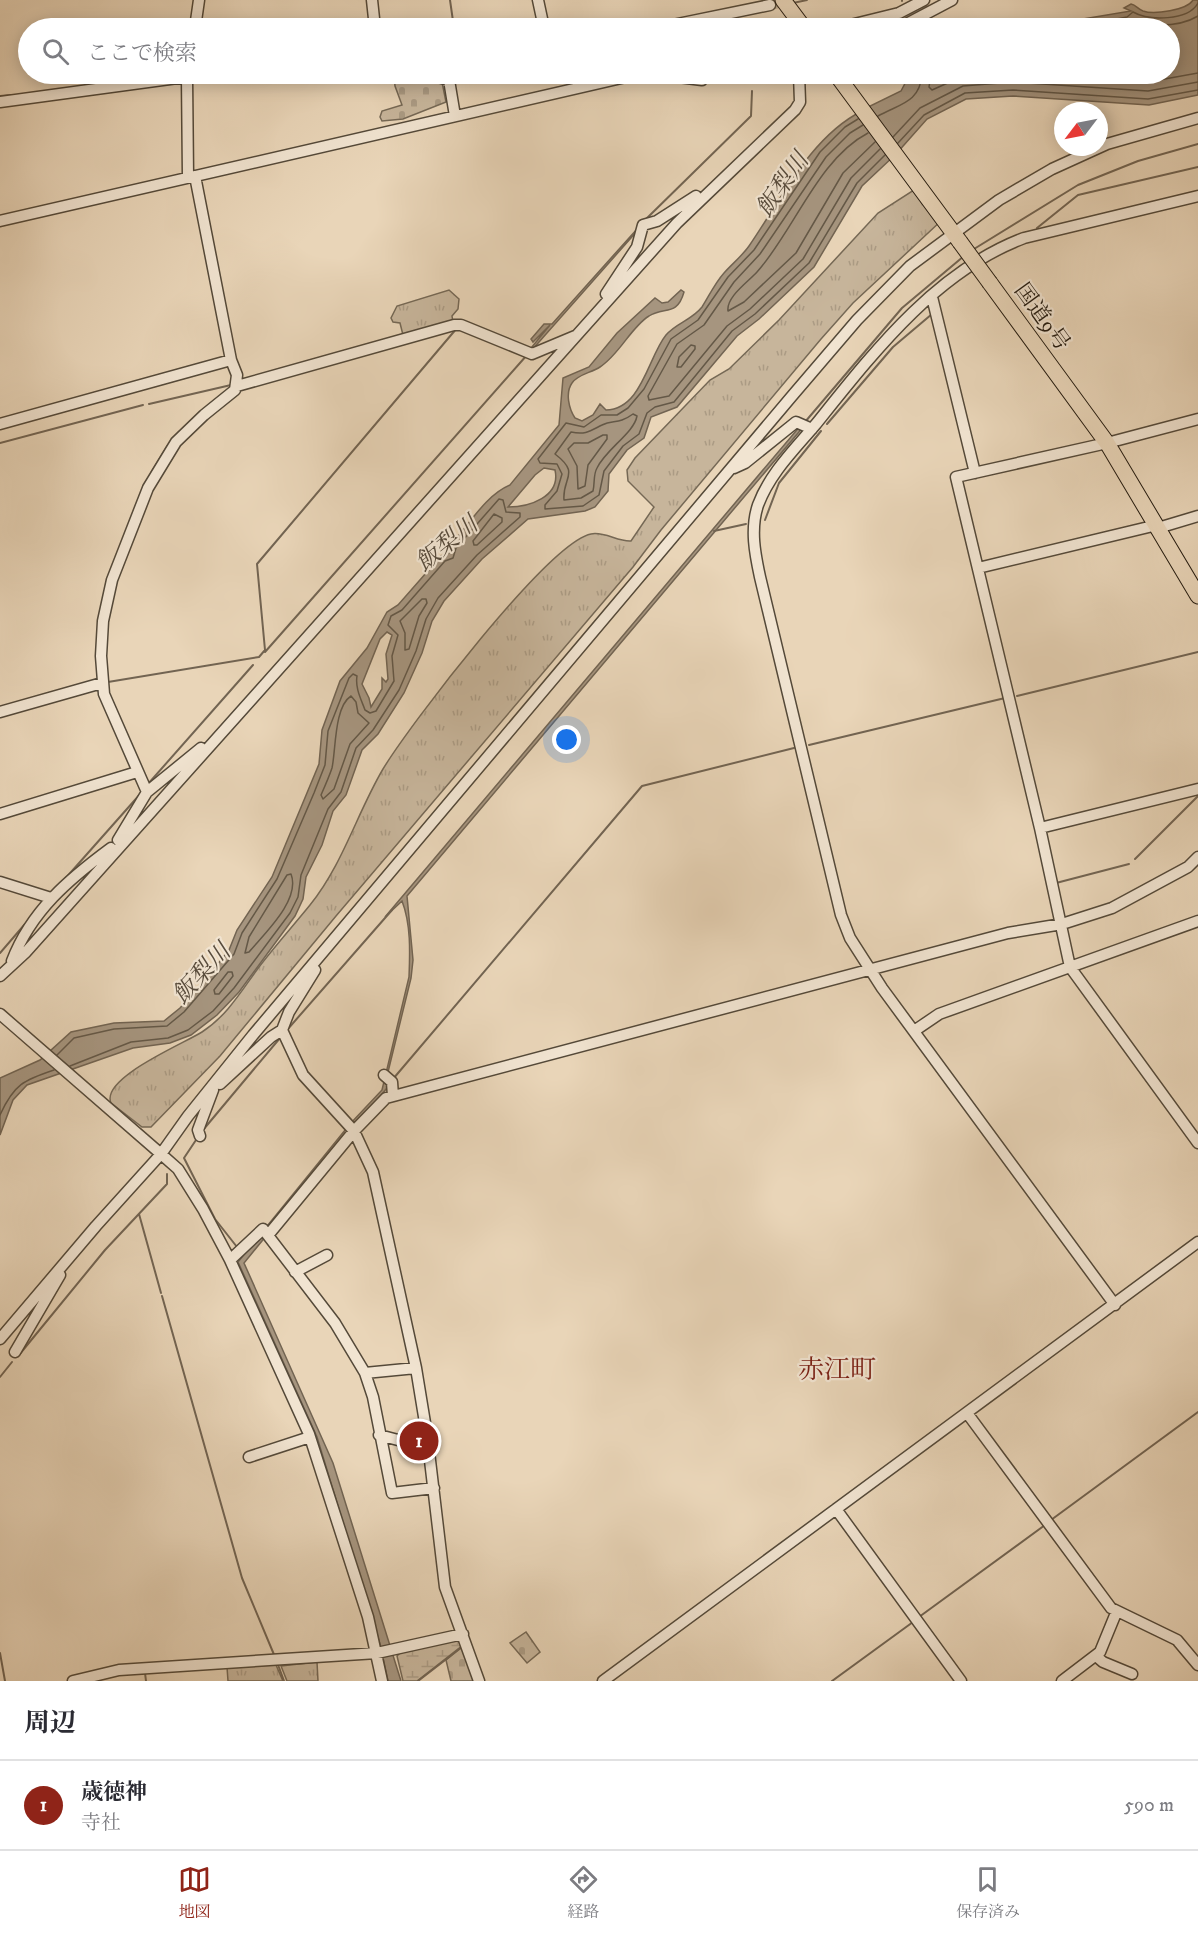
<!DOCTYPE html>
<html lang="ja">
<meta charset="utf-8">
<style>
body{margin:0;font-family:"IM FELL DW Pica","Noto Serif JP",serif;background:#f7f7f7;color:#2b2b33}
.compass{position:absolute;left:1054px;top:102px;width:54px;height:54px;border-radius:50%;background:#fff;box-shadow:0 3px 15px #0003;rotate:238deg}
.you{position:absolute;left:567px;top:740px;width:21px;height:21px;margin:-15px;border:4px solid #fff;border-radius:50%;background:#1a73e8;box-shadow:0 0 0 9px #1a73e833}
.badge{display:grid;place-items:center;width:39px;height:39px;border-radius:50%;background:#8f2418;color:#fff;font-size:20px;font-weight:700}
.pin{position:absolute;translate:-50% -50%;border:3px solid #fff;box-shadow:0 2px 6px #0006}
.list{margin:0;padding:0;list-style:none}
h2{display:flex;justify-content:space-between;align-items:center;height:78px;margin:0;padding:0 24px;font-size:26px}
h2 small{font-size:20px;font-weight:400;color:#7c7c81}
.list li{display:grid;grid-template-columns:39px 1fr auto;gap:18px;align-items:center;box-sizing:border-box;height:90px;padding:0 24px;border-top:2px solid #e1e1e2}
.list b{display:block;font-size:22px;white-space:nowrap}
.list p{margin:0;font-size:20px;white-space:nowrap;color:#7c7c81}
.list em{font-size:20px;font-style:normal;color:#7c7c81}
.icon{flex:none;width:33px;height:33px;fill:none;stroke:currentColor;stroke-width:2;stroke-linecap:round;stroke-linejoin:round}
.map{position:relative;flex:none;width:1198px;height:1681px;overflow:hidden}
.search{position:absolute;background:#fff;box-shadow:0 3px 15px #0003;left:18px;right:18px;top:18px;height:66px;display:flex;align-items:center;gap:15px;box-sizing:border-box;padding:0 21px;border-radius:33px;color:#7c7c81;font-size:22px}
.sheet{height:168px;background:#fff}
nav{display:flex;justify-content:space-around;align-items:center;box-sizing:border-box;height:84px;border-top:2px solid #e1e1e2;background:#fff;font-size:16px;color:#7c7c81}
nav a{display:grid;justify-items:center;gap:3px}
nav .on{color:#8f2418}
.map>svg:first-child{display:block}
</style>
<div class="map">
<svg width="1198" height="1681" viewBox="0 0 1198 1681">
<defs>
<pattern id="grass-tufts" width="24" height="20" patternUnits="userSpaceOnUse" patternTransform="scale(1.5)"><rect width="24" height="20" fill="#c7b59b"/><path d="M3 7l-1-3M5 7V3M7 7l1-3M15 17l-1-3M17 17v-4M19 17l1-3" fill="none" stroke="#ab9b84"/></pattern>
<pattern id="wetland-marsh" width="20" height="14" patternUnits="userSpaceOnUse" patternTransform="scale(1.5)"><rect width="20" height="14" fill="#c7b59b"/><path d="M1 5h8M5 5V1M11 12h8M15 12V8" fill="none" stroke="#ab9b84"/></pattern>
<pattern id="cemetery-stones" width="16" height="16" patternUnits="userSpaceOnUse" patternTransform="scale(1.5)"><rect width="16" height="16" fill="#c7b59b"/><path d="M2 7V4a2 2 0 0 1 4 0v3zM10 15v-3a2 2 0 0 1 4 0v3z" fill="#ab9b84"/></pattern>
</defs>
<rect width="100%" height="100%" fill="#e9d5b8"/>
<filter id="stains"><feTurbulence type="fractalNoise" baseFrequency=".00333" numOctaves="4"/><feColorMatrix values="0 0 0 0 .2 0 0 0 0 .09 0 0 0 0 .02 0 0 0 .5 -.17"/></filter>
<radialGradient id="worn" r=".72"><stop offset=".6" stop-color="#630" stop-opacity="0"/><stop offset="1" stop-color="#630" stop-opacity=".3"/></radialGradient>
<path fill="url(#grass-tufts)" stroke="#756855" stroke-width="1.5" d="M917,188L942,220L853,303L821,339L661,530L633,567L336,916L220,1056L151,1127H142L111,1103C100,1078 185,1043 202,1032C227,1016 242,990 259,967C275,946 293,926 310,905C343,864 357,813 383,769C409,726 548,543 591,534C604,531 618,542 631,541L654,507L628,481L627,470L635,458L710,380L729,369L779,320L878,213Z
M449,290L459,299L458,309L452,316L453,322L403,335L400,323L393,322L391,318L397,306Z
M317,1662L318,1681H287L281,1666Z
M276,1665L283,1681H228L227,1667Z"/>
<path fill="url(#wetland-marsh)" stroke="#756855" stroke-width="1.5" d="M460,1637L463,1645L417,1681H403L397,1656L400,1653Z"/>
<path fill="url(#cemetery-stones)" stroke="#756855" stroke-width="1.5" d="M394,74H412L442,82L446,102L403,119L382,121L380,117L382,111L402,105L395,86Z
M526,1632L540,1652L527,1663L510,1643Z
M463,1646L476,1681H451L446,1660Z"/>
<path fill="#a6957f" stroke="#726452" stroke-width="1.5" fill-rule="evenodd" d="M1193,0H1198V95L1193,96L1149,105L1013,96L966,99L927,119L896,154L864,109L901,91L910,74H1170V28H1055L1083,19L1131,11L1124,8L1131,4C1136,5 1138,9 1143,11C1154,15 1187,10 1193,0Z
M862,111L895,155L862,186L814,267L759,319L737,336L677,407L651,417L644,438L627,450L609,474L608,491L595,507L585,511L528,519L482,559L444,601L432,621L422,653L404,693L378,734L362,750L346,795L333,811L322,845L306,877L303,899L295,916L239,992L217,1015L191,1035L170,1043L133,1048L27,1085L13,1100L0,1135V1078L40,1060L71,1032L114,1023L164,1021L180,1008L200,986L229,950L237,930L272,877L319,764L322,730L340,681L367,648L387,612L398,605L441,556L449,553V547C468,527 484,496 510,485L559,425L563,378L589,367L617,333L655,298L662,303L668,302L681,290L684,292C677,317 664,306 649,316C631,327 620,354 600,367C591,373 578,374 572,383C565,393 569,409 575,418L582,421L593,415L600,404L606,410C642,409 648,357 666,335C676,323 692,320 702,307C709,296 715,283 724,273C732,264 742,256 749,246C781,200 810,137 862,111ZM544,468L555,470C561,497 529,507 508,507L535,475ZM387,632L392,635L386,654L388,679L386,682L382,678V689L371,707L369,698L362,684L380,639Z
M637,229L638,230L532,350L531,348L550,325L533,342L531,339L544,324H552Z
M801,425L804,426L407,896L413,960L411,978L388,1072L391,1083L244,1263L333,1463L401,1681H388L380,1644L317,1437L238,1262L350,1124L382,1090L409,977C410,952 411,924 402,901L385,917Z"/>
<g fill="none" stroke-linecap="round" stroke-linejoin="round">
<path stroke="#645847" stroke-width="1.5" d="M1070,28L1127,17L1133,12C1149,21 1188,21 1198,3
M1102,28C1112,27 1127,21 1136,23C1155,26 1180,27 1198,16
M931,74L929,87L932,90L961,77L1010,74
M1014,74L1148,82L1198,73
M878,116C899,104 920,103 922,74
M858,119L845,127L820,152L754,250L728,277L698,320L671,339L644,389L628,408L617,415H601L584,427L566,423L538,459L540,463L557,464L562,474L557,491L545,505V509L583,506L599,495L604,471L623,446L639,434L647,413L655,407L674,402L732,331L755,314L809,263L857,183L885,155
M863,125L850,133L826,157L760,254L734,282L704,325L677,344L648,396L649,400L669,396L727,326L750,309L803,259L851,178L880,149
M868,133C818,159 794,231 757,272C748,282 726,297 728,311L744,302L796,253L843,173L875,142
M893,137L920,108L963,86L1013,82L1148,91L1198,82
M898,143L924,115L965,93L1013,90L1148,99L1198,90
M691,345L695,346V349L681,367H677L679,357Z
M633,414L637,416C634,433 606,449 597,468C593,475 595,483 593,491L581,498L564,500C562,477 581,474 555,454L571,432C586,435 590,431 602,425C613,419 618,425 633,414Z
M603,435H607V439L588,465L585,486L578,489L577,466L568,449L574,443H588Z
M494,514L502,518V522L477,545H474L473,541Z
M422,599H426L427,603L419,616L409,649L405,650V633L400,621Z
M351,696L356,702L358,713L369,723L350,744L334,789L323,799L321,795C325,786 329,777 332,768C336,750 334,707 351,696Z
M291,874C301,900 264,934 249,952L245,953L249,937L287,875Z
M228,972H232L233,976L219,994H215L214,990Z
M57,1055L74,1038L114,1029L167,1026L184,1012L234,954L242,933L277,879L314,793L325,765L328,731L349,678L353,674L357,676C355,688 361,699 365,710L370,713L376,711L394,681L392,656L398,635L388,625L391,616L402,610L445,561L453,558L456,548L499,499L503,500L506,512L520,513V517L477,555L438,598L426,619L416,651L399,690L373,730L356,748L341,792L328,809L301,875L298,897L290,913L234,988L213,1011L188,1030L168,1038L131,1042L70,1066
M0,1115C14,1084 24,1080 54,1070"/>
<path stroke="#726452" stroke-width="2" d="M450,0L454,28
M902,1V0
M793,3L807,0
M455,77L475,74
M0,96L11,95
M645,220L751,116L752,91
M1037,228L1078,195L1198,167
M974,249L1078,185L1138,161L1198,144
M149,404L231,385
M805,422L902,308L964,256
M827,424L893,347L932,314
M178,433L195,417
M0,443L143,405
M151,473L168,445
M765,520L779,483L821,431
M714,531L746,524
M265,652L527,355
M108,682L259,657L265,650L257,564L457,328
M1017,696L1198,652
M809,745L1005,698
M148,784L253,665
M1135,859L1198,796
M64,880L142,792
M1056,883L1129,864
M0,953L25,924
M287,1030L392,910
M393,1079L642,786L794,748
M203,1130L280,1038
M198,1137L184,1158L215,1219L237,1247
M139,1214L161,1293
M162,1296L242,1578L275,1657
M19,1355L105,1250L167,1184V1174
M0,1377L12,1362
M1051,1520L1198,1412
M919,1617L1045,1525
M0,1653L5,1681
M277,1662L284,1681
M145,1673L146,1681
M418,1681L462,1647
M832,1681L913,1622"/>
<path stroke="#c1b096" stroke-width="10" stroke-dasharray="10 5" stroke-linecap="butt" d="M770,5L794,0"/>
<g stroke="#544939" stroke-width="13">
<path id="minor" d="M372,0L375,28
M538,0L544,28
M195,28L199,0
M658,28L770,5
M838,28L899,13L924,0
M899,28L952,0
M426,74L449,80L455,116
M655,74L702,80
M187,77L188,177
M0,102L207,74
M0,221L639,74
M606,294L637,247L643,225L657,221L696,196
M932,297L975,473
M237,386L454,325H461L532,354L575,336
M1198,419L1107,443L956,477L1040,828L1070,967L1198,1143
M0,424L231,360
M734,468L745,463L796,422L812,429
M1158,528L1198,516
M978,568L1157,525
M0,712L102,683
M147,792L104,694L101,656L103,621L112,580L148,488L176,442L204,415L235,390L237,375L231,360L195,176
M0,814L137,772
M1040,828L1198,789
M118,840L147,792L201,748
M0,882L51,898
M12,961C31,911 69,879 111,848
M315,970L289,1012L282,1030L303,1075L354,1131L373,1172L416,1368L427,1435L445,1587L479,1681
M0,976L26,952L677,223L795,110L800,102L799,74
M0,1014L161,1154L178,1169L203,1209L230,1260L309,1434L368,1617L382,1681
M914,1031L939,1014L1198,921
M384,1075L392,1082L393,1096
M220,1084L271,1037L282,1030
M200,1136L198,1130L213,1090
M269,1234L354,1131L386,1098L1008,933L1062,924L1112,908L1188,867L1198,857
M230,1260L263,1229L335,1323L365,1373L416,1368
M295,1272L327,1255
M1115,1305L882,988L850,938L841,915L760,577C755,554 750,529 758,505C770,473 794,450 816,424C873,353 936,271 1024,238L1198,196
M0,1339L96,1226L161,1154L188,1116L253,1035L792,396L857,320L910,266L999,200L1052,169L1107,144L1198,118
M15,1352L60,1275
M365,1373L373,1397L392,1493L434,1488
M967,1413L1111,1608L1177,1640L1198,1665
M379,1435L398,1440L427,1435
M249,1457L310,1437
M836,1509L961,1681
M1096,1656L1103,1662L1132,1674
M73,1681L119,1670L377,1653L463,1634
M603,1681L1198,1242
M1062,1681L1100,1652L1116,1613"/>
</g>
<g stroke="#231a0f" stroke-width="17">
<path id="highway" d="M783,0L804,28
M836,74L960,242
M990,283L1107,443L1198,596"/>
</g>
<use href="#minor" stroke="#f1e4d1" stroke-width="10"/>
<use href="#highway" stroke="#e9d5b8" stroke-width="15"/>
<g stroke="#231a0f" stroke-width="17" stroke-linecap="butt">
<path id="highway-bridge" d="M960,242L990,283"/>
</g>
<use href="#highway-bridge" stroke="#e9d5b8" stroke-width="15"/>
</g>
<g text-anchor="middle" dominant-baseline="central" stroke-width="4.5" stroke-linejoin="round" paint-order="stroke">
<g font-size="22" fill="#231a0f" stroke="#f1e4d1">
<text transform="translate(1042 317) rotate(54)">国道9号</text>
</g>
<g font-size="24" font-style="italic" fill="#574b3c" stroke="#f1e4d1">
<text transform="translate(783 185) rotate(-55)">飯梨川</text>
<text transform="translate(447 544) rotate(-39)">飯梨川</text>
<text transform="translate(202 974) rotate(-47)">飯梨川</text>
</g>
<g font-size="26" fill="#7a1f14" stroke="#f1e4d1">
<text x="837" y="1370">赤江町</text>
</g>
</g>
<rect width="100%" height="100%" filter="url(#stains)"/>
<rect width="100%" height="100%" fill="url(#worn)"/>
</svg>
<svg class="compass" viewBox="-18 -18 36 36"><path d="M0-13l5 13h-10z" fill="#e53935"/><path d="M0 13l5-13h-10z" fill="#7c7c81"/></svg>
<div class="you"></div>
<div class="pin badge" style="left:419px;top:1441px">1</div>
<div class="search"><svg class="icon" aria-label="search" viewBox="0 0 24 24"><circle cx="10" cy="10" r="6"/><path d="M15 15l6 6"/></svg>ここで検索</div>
</div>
<section class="sheet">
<h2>周辺<small></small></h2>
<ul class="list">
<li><span class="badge">1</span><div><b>歳徳神</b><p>寺社</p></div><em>590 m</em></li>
</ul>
</section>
<nav>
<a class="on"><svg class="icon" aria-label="map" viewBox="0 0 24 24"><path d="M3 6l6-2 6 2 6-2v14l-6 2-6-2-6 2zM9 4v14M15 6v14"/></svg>地図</a>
<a><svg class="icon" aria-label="directions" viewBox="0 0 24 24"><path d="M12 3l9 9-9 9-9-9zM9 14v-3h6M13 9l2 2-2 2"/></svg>経路</a>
<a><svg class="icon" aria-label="saved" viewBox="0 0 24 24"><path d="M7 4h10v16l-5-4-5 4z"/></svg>保存済み</a>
</nav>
